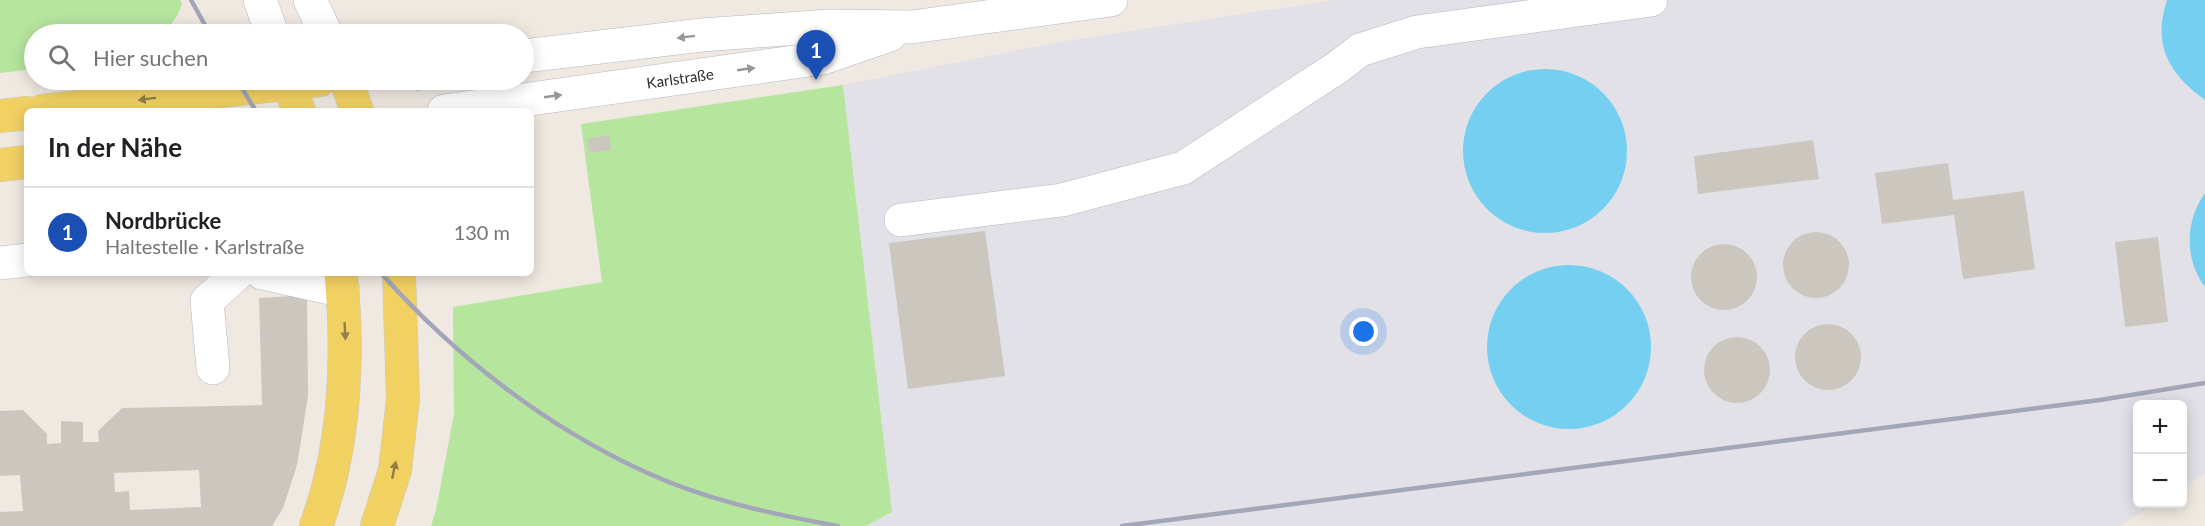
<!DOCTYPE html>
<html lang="de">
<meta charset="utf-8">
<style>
body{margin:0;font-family:Lato,sans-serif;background:#f6f6f6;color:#202124}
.controls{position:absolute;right:18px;bottom:18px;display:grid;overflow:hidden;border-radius:9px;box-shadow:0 3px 15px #0003}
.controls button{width:54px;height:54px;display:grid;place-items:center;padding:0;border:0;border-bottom:2px solid #e0e0e0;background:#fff;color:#202124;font:30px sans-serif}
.you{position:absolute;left:1364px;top:332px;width:21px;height:21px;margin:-15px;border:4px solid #fff;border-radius:50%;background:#1a73e8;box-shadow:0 0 0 9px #1a73e833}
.badge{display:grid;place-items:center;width:39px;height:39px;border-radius:50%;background:#0f766e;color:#fff;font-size:20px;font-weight:700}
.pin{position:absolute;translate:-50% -50px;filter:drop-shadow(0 2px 3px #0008)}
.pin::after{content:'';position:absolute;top:32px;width:21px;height:18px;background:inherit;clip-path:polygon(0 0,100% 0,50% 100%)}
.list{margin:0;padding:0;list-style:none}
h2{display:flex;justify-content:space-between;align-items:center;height:78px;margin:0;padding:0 24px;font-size:26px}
h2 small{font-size:20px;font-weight:400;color:#757577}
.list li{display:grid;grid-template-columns:39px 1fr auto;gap:18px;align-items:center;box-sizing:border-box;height:90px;padding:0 24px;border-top:2px solid #e0e0e0}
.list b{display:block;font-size:22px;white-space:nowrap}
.list p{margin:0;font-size:20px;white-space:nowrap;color:#757577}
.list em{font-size:20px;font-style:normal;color:#757577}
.icon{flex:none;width:33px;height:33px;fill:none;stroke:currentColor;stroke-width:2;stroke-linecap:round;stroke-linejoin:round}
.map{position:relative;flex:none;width:2205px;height:526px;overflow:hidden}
.search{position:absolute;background:#fff;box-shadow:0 3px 15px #0003;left:24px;top:24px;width:510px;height:66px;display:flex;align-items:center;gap:15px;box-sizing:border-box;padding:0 21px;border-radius:33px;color:#757577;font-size:22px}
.panel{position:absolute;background:#fff;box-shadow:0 3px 15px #0003;left:24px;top:108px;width:510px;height:168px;border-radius:9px}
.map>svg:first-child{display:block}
</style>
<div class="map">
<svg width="2205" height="526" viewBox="0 0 2205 526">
<rect width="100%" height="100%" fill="#efe9e1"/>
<path fill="#e3e1e8" d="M1333,0H2205V474L2183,487L2182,404H2138V504H2154L2119,526H866L892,512L843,85L1059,42Z"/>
<path fill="#b6e59e" d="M0,0H180L182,4L177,16L164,34H34V69L0,73Z
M843,85L892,512L866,526H431L436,510L454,414L453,307L602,282L581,124Z"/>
<path fill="#75cff0" d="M2167,0H2205V100C2169,74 2152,45 2167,0Z
M1463 151a82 82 0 1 1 164 0a82 82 0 1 1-164 0Z
M2205,193V287C2184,259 2185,221 2205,193Z
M1487 347a82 82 0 1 1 164 0a82 82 0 1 1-164 0Z"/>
<path fill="#cbc7bf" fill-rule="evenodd" d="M609,135L611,150L589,153L587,139Z
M1813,140L1819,179L1698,194L1694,156Z
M1948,163L1953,200L2024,191L2035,269L1963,279L1954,215L1882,224L1875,173Z
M985,231L1005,376L908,389L889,243Z
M1783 265a33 33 0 1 1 66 0a33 33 0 1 1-66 0Z
M2158,237L2168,322L2125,327L2115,242Z
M1691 277a33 33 0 1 1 66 0a33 33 0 1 1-66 0Z
M307,295L308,396L297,465L283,508L272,526H0V512L23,511L20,475L0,476V411L23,410L47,434V444L61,443V421L83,422V442H99L98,431L122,408L262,405L259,298ZM199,470L201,507L130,510L129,491L115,492L114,473Z
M1795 357a33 33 0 1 1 66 0a33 33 0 1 1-66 0Z
M1704 370a33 33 0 1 1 66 0a33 33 0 1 1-66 0Z"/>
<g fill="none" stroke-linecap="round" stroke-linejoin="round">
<g stroke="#b4b7c1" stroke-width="34">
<path id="minor" d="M260,0L272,34
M310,0L326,34
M524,56L702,35L828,26L912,27L1111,0
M444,111L823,58L890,35
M901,220L1062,200L1183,168L1338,67L1360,50L1417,32L1651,0
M0,263L27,260
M262,273L343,291
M213,368L207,301L238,273"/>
</g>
<g stroke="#c9c9c9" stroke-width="34">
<path id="major" d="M346,80L357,111
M289,83L299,111
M42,111L320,80
M0,116L27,113
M0,165L27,162
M316,526C346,445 349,358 341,273
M377,526L395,470L403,399L399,273"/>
</g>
<path stroke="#c9c9c9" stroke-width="4" stroke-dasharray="4.5 3" stroke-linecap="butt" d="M415,80L419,91"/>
<use href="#minor" stroke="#fff" stroke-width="33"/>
<use href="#major" stroke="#f2d163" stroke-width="33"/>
<path stroke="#a3a6b8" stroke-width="4.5" d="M191,0L210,34
M237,80L256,111
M381,273C453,354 542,424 641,470C702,499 771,514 838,526
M1122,526L2100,400L2205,383"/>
</g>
<defs><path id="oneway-solid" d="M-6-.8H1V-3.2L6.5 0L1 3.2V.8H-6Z" transform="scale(1.5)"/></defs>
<g fill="#969696">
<use href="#oneway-solid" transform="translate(686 37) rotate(173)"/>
<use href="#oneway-solid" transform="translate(746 69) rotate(-8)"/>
<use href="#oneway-solid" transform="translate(553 96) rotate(-8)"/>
</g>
<g fill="#908048">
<use href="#oneway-solid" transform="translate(147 99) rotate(173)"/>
<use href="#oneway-solid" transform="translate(345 331) rotate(87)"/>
<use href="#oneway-solid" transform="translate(394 470) rotate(-78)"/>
</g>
<g text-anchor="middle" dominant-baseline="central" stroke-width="5" stroke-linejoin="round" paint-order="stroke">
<g font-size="15" fill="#2e2e2e" stroke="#fff">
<text transform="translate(680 78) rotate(-8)">Karlstraße</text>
</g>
</g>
</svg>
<div class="controls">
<button>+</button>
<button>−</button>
</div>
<div class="you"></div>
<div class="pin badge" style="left:816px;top:80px;background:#1a4fb4">1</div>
<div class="search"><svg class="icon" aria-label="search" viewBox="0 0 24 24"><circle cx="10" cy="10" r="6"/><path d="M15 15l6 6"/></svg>Hier suchen</div>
<section class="panel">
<h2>In der Nähe<small></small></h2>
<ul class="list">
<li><span class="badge" style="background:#1a4fb4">1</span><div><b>Nordbrücke</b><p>Haltestelle · Karlstraße</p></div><em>130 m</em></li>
</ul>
</section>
</div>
